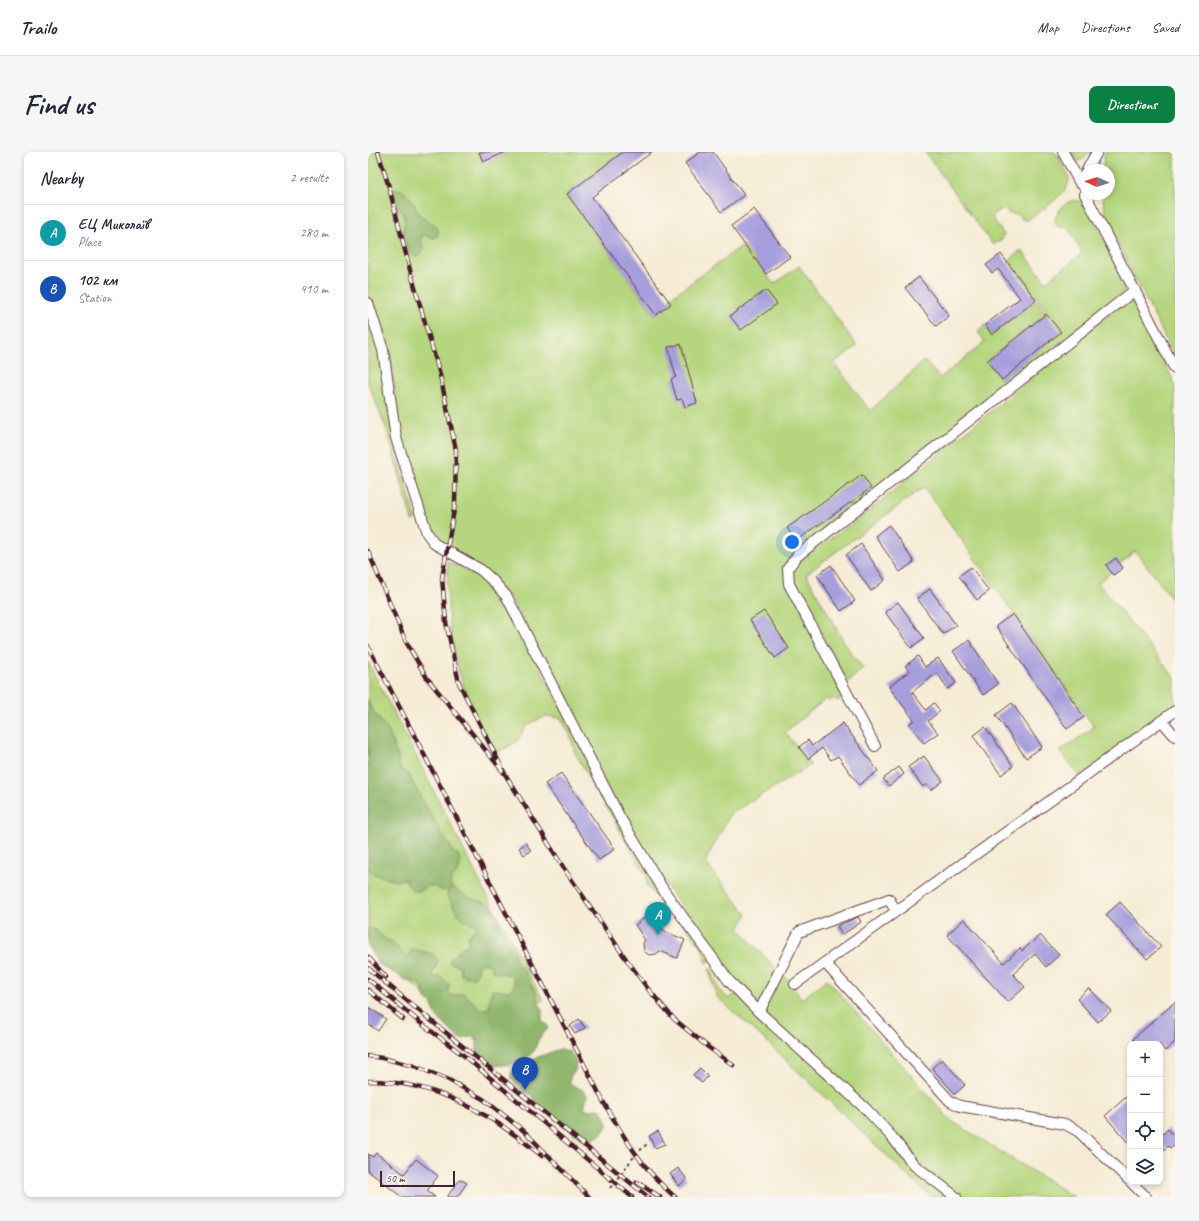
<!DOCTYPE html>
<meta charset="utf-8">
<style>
body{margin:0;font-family:Caveat,sans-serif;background:#f6f6f7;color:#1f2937}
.controls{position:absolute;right:12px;bottom:12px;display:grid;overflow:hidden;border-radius:8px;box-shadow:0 2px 6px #0003}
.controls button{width:36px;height:36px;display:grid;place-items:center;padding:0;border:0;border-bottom:1px solid #e0e1e3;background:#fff;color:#1f2937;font:20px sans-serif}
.compass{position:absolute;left:711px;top:12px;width:36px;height:36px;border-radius:50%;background:#fff;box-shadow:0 2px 6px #0003;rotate:273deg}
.scale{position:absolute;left:12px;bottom:10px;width:75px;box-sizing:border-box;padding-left:4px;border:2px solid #4a1f2b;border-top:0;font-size:11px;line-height:14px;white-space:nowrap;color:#4a1f2b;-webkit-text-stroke:3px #fbf7ec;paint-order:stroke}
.you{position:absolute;left:424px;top:390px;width:14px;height:14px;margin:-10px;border:3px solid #fff;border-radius:50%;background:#1a73e8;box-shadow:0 0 0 6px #1a73e833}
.badge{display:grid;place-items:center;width:26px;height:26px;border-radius:50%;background:#0b8043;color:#fff;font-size:13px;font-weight:700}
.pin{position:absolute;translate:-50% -33px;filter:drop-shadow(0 1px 2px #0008)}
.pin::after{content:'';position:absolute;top:21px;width:14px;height:12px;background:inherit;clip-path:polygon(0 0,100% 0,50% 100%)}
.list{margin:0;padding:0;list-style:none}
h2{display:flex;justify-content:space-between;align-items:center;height:52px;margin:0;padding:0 16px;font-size:17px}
h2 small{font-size:13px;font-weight:400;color:#747a83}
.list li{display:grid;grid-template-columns:26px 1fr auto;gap:12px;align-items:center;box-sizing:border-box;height:56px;padding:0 16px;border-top:1px solid #e0e1e3}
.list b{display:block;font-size:15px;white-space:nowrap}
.list p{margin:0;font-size:13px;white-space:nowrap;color:#747a83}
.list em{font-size:13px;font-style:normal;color:#747a83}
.icon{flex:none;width:22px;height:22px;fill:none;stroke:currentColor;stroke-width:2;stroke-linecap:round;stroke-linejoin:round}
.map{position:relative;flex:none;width:807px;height:1045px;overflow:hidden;border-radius:8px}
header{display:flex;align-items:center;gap:24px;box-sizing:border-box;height:56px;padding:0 20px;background:#fff;border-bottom:1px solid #e0e1e3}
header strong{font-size:19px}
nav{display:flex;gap:22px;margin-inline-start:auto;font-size:14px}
.intro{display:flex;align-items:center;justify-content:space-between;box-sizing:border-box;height:96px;padding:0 24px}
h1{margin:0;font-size:28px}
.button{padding:10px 18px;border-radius:8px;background:#0b8043;color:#fff;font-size:14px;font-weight:700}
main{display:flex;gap:24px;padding:0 24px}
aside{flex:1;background:#fff;border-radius:8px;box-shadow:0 2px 6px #0003}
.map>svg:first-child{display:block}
</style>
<header>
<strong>Trailo</strong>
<nav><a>Map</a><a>Directions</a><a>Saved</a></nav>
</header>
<div class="intro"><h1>Find us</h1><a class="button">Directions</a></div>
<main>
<aside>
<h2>Nearby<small>2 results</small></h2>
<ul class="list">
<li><span class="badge" style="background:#0f9aa8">A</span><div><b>ЕЦ Миколаїв</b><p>Place</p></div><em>280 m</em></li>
<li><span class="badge" style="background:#1a4fb4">B</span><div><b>102 км</b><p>Station</p></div><em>410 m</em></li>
</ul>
</aside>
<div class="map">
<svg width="807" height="1045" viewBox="0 0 807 1045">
<rect width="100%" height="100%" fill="#fbf7ec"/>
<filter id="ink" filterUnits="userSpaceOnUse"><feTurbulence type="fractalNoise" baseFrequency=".025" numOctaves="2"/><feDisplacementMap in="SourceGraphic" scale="8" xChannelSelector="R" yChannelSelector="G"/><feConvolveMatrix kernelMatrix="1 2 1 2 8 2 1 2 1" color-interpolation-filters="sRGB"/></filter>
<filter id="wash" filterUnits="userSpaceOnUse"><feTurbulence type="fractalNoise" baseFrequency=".012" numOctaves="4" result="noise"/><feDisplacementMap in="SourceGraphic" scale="16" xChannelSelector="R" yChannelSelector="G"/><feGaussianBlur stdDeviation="0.9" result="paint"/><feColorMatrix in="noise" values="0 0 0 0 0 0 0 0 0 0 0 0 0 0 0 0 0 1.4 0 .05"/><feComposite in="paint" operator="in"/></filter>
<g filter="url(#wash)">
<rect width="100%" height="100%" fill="#f6ecd6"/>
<path fill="#b5d67e" stroke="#807a54" d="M0,0H111L116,12L141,0H254L198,42L287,163L303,149L302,146L375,93L406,132L431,114L489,194L466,211L502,259L556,209L572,226L617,190L610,180L617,173L624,183L668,148L678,162L619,209L633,228L694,179L641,109L651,99L655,100L677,129H679L712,103L713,100L712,96L699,75H690C689,73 687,71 687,69C687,62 697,50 703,49C708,48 712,49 717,50L758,129L756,139L752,143L428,403L419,425L476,545L469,549L466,546L461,550L459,546L417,580L443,613L363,661L337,710L379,762L371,777L409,818L391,854L362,828L339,789L300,736L254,662L141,443L71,395L52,360L29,269L23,210L18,186L0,142Z
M557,0H687C691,7 699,19 701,26C703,41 670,60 660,68H655L651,63L640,61L637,56L625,62V67L636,83L634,87L625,93Z
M703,0H722L716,7L711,9L708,7Z
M737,0H807V206L744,80L737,59L734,42H741V18H734Z
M759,151H764L767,153L807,232V450L767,399L730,431L807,526V561L713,623L710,622L692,599L726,575L556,335L438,422L477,492L495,516L480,530L425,429C425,421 427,415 432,408L497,362L752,154Z
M0,157L12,188L29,302L48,367L44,369L19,278L0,231Z
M80,410L115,426L135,447L191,551L249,664L296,740L335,792L344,805L342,809L339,811L334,796L299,752H293L279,733V725L207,601L202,583L193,566L178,564L159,573L148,590L126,603C93,543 75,480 80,410Z
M0,510L115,736L175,848L109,889L30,819L0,785Z
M343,817L352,839L361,847L366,843L369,842L485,949L583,1045H564L555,1038L397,888L349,845L341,818Z
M415,822L434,847L459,827L582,968L706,1045H594L548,1011L398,862V855Z"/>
<path fill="#90b76d" stroke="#6d6b4c" d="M27,37C44,39 44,53 52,63C57,68 65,70 70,76V82L68,85L64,86L56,83L53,85C53,95 60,100 47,105C39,100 36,89 36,81C36,74 37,68 35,62C31,54 24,49 25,39Z
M0,549L3,556L20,578L31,608L30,612L33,617L40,622L76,686L83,695L85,701L90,702C93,709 93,716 88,722C87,723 84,725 83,727C82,731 85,735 80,738C74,741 68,734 62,734C56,734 53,741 48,739C41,738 41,733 38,728L35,727L28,729L23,728L4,721L0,715L1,707L0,705Z
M83,736H86C91,739 95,743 100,745C107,749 117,748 124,755L136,783L139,791L146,799L148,809L155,817L169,843L171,852L174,856V869L179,873L180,876L170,888L166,899L162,903L143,912L128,914L122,911L109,900V887C102,882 98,888 91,887L69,865L63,851L56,845L55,835L50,831L35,827L31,823L16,816L10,811L0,795V776L8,778L17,787L26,791L37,805L42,802L43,798L46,797L65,802L70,809C69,814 65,818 64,823L66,825H73L81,832L80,840L82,843C87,845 91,841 97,842L111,856L120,857C123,850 121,845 124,838L141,839L146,836C148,818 135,824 124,819L123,815C119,811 115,810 110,813L109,821L105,826L93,823L92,814L82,811V808L94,795L100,793V785L107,777L109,774C85,763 91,763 79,743V741Z
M192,897L201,899L208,910L207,919L203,923L201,930C208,937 213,934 219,943L216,957L219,958L232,957L238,966L239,974L234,982L220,990L215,989L170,952L164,943L156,940L143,927V921L151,912Z"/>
<g id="blocks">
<path fill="#a69ddc" d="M111,0H138L115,10Z
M255,0H284L224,45L303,152L288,163L199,42Z
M332,0H345L376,43L353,60L317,11Z
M386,57L422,105L398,122L363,74Z
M633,102L668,148L624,183L617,173L652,146L630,117L624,121L618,113Z
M551,125L581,164L568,174L537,136Z
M398,138L409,152L373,178L362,164Z
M678,162L693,180L634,228L619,209Z
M313,192L329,251L317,255L314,247L309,248L303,227L308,225L300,195Z
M494,323L503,336L428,389L419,376Z
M521,373L546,410L532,420L507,384Z
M493,392L517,428L503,439L478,403Z
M748,406L755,416L745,423L738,413Z
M463,413L487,449L473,459L449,423Z
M603,415L621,439L609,448L591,424Z
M562,437L588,473L575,482L549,446Z
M530,450L556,486L543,496L517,460Z
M396,459L421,496L407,506L382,468Z
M645,462L716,565L699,577L628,474Z
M601,488L630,532L615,543L585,499Z
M550,504L557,515L570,506L588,531L580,537L569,521L544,540L558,558L566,551L572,559L560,569L570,581L556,591L541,572L546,568L521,535L541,519L537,514Z
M644,551L674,595L658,606L628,563Z
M475,571L510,619L491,633L470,604L463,608L454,596L440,607L431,595L440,588L444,594Z
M617,575L645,614L633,623L605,584Z
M556,604L575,629L563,638L558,632L555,635L540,615Z
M531,615L536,622L521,634L515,627Z
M193,621L247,697L231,708L177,632Z
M158,691L163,699L156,703L151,696Z
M752,750L793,795L779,807L738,763Z
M283,761L296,779L317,788L309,806L292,799L288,802L281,803L276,799L275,791L277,788L267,773Z
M490,765L493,770L474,783L469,774Z
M596,767L636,811L652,796L654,799L672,783L691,803L678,815L667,802L645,822L657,835L640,850L579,783Z
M721,836L743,859L730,870L709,847Z
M807,850V890L797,899L792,892H770L765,887Z
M0,855L18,867L10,879L0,872Z
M211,867L217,876L207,882L202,874Z
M574,907L597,933L587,942L564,916Z
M332,916L340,924L334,931L325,923Z
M758,945L762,950V993L737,964Z
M800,977L807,985V992L802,996L800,994L792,1001V985Z
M290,979L297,992L287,996L281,984Z
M8,1001L36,1022L48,1007L70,1024L59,1039L67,1045H34L0,1019V1002L5,1005Z
M310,1016L319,1027L311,1034L302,1022Z
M92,1027L99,1031L89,1045H79Z"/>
</g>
</g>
<g filter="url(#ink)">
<use href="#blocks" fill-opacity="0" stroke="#643e45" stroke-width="1"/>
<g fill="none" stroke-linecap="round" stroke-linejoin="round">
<g stroke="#643e45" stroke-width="12">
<path id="minor" d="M695,0L712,31
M719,18L729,0
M717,42L807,217
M0,151L15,198L28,286L59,381L67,392L113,418L125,429L139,445L251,664L296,739L361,829L391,860L497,956L524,985L546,1013L588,1045
M794,569L807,584
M507,594L421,432L420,416L429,404L767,138
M457,811L582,949L592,954L697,972L710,979L762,1029
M427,832L807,559
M391,860L431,780L521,747L528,759
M763,1030L778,1045"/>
</g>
<path stroke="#643e45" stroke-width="2" stroke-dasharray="3 3" stroke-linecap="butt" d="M242,1036L268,1002L280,991"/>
<use href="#minor" stroke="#fff" stroke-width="10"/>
<g stroke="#4a1f2b" stroke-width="4.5">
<path id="rail" d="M10,0L21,35L42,118L72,223L88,298L87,352L74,426L78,470L91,531L137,622
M0,399L37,488L59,526L137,622L195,715L256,804L280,837L306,867L340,895L365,913
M0,494L235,949C254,983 276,1019 307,1045
M0,805L18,825
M0,816L44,853L280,1045
M0,827L50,869L95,903L264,1045
M0,838L35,867
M0,904L14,906L46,914L79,927L115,947L156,979L221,1045
M0,929C68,929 123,962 174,1004
M269,1030L292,1045"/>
</g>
<use href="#rail" stroke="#fbf7ec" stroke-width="3" stroke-dasharray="9" stroke-linecap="butt"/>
</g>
</g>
</svg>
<div class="controls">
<button>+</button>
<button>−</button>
<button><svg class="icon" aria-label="locate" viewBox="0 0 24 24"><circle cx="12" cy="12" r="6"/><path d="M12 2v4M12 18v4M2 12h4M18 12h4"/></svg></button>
<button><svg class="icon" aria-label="layers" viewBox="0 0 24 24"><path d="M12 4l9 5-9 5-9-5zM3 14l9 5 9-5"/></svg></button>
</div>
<svg class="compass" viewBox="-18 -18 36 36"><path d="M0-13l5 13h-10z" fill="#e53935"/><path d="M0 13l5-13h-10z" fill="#747a83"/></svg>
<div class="scale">50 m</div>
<div class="you"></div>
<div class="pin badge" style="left:290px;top:783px;background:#0f9aa8">A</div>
<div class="pin badge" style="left:157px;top:938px;background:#1a4fb4">B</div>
</div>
</main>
